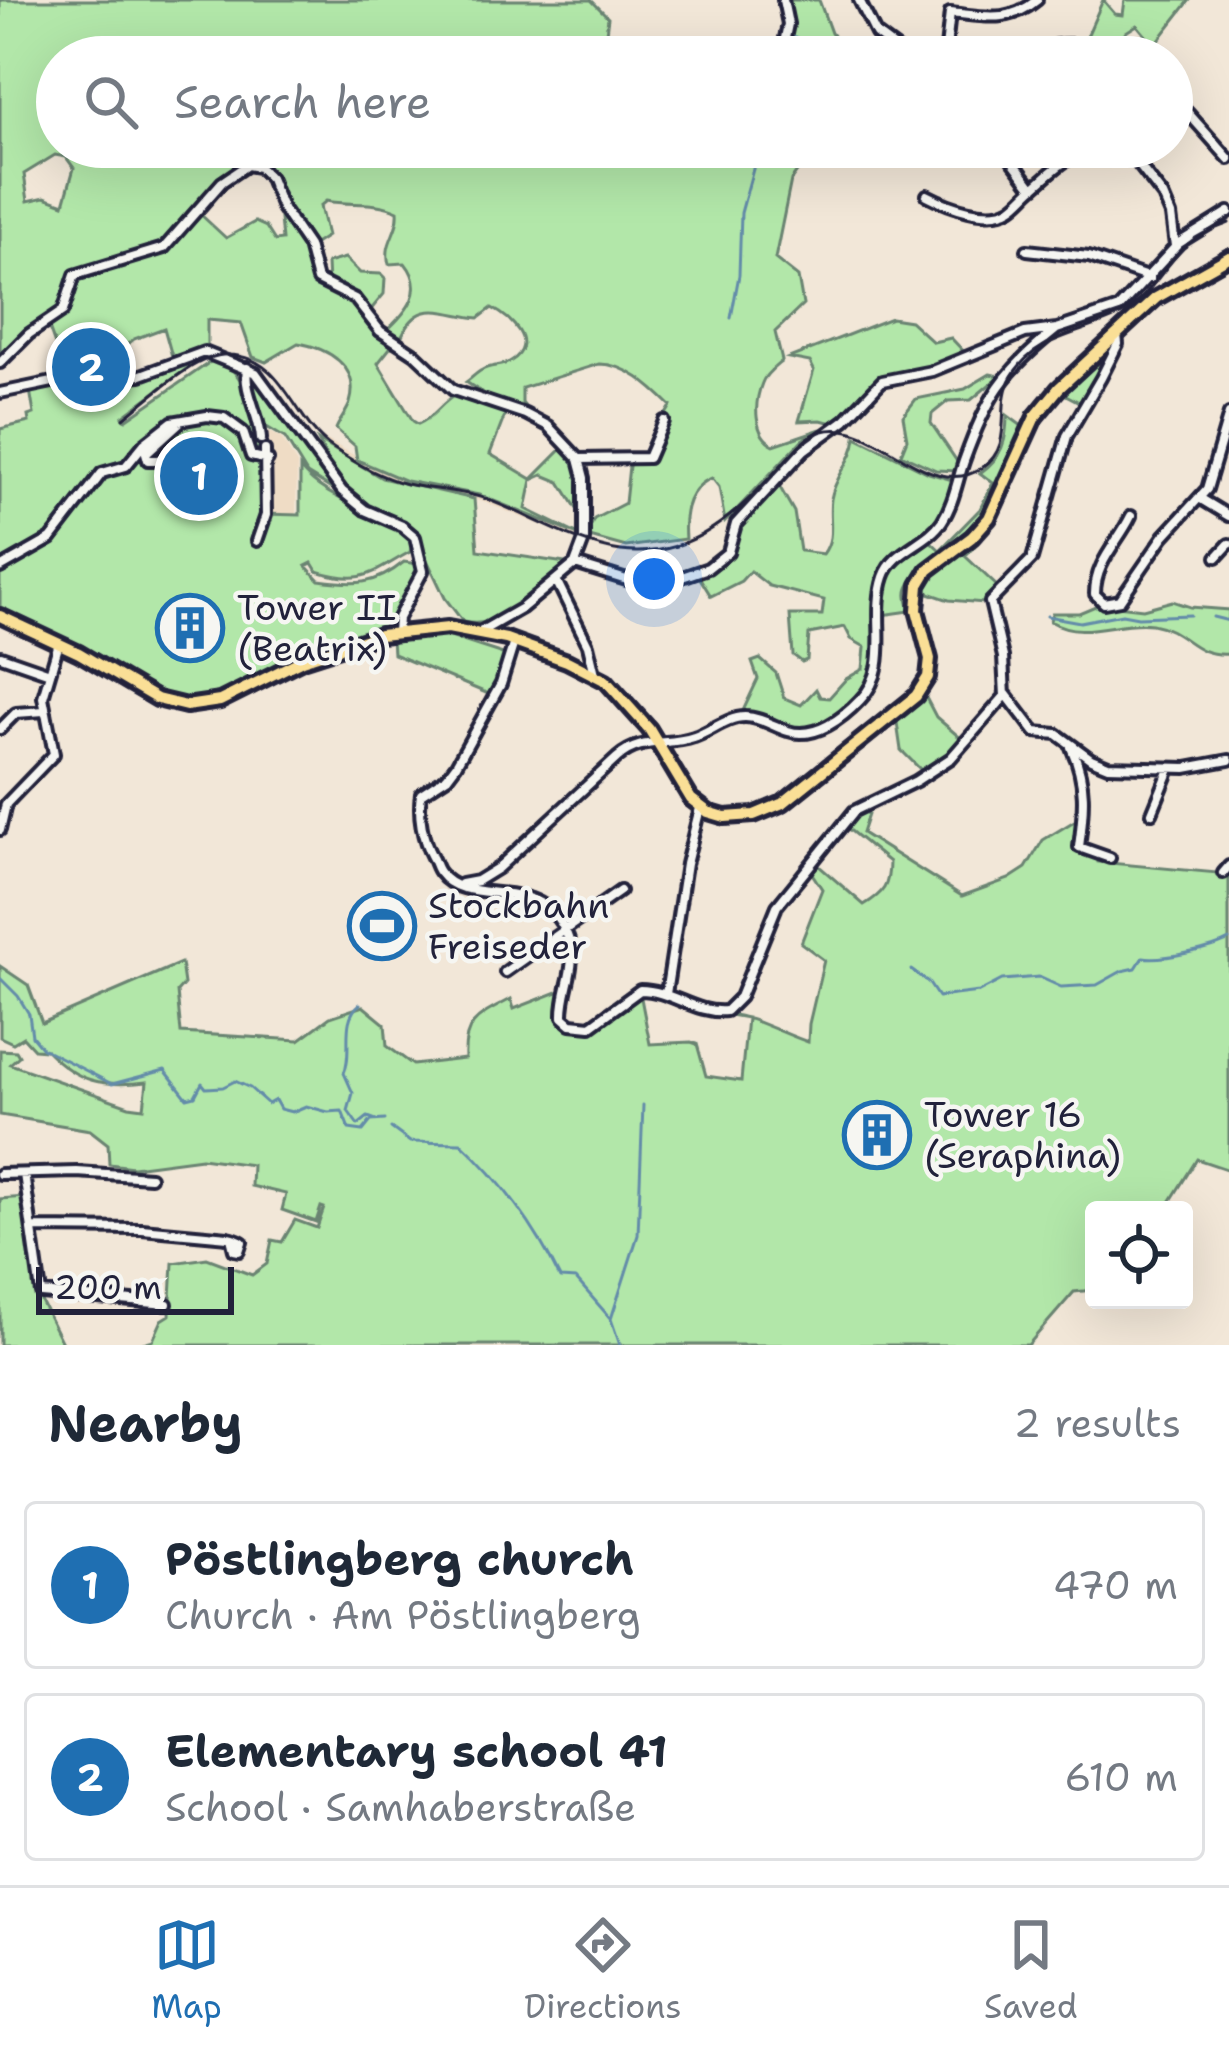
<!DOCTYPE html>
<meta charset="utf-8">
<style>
body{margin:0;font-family:"Shantell Sans",sans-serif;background:#f2f2f3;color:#1f2937}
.controls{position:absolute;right:36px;bottom:36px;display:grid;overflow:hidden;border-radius:12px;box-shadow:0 12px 48px #0002}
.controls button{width:108px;height:108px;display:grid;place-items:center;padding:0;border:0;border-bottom:3px solid #e0e1e3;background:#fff;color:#1f2937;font:60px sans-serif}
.scale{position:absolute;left:36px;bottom:30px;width:198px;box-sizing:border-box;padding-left:12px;border:6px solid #22223b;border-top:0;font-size:33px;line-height:42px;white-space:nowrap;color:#22223b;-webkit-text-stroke:9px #f6f6f2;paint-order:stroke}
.you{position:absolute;left:654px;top:579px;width:42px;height:42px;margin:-30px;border:9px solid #fff;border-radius:50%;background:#1a73e8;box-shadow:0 0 0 18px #1a73e833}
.badge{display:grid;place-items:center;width:78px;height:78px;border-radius:50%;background:#1f6fb2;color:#fff;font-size:39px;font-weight:700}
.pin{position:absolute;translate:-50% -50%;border:6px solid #fff;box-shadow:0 3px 12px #0006}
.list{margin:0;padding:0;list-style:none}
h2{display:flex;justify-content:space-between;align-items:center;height:156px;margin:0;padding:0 48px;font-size:51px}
h2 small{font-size:39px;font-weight:400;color:#747a83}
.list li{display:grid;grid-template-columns:78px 1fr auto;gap:36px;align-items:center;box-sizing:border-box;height:168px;margin:0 24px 24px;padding:0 24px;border:3px solid #e0e1e3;border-radius:12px}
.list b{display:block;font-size:45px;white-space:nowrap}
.list p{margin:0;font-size:39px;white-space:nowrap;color:#747a83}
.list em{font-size:39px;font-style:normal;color:#747a83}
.icon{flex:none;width:66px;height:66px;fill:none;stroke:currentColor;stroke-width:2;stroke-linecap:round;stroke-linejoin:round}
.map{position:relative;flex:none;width:1229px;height:1345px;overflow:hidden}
.search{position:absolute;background:#fff;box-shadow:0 12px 48px #0002;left:36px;right:36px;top:36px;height:132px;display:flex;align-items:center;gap:30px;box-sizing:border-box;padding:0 42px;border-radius:66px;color:#747a83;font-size:45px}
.sheet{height:540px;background:#fff}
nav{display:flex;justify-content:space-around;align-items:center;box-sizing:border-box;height:168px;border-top:3px solid #e0e1e3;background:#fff;font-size:33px;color:#747a83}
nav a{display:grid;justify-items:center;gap:6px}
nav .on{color:#1f6fb2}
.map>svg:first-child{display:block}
</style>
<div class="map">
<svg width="1229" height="1345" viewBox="0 0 1229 1345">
<rect width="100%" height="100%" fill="#f2e7d8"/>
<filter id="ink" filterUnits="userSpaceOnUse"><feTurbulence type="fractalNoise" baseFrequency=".00833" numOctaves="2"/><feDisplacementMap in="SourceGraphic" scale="24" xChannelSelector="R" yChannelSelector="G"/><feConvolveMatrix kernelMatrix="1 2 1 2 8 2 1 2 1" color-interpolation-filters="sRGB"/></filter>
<g filter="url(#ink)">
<path fill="#efdcc5" d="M269,431L282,439L297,464L296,515H270L272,463L265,433Z
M322,437L389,475L479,495L581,536L582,542L484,502L382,478L330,450L318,440Z"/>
<path fill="#b2e7a9" stroke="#6a8472" stroke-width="3" fill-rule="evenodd" d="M0,0H591L608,17L603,57H57V147H803L808,157L791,180L775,259L798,277L803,305L775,332L782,361C775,367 765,374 762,383C754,403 753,435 774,445L821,429L802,440L725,522L719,487L712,478C687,488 683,515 685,539L626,547L586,536L594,519L625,503L629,466L634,460H651L657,429L671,406C651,386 627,364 599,364L522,388V403L531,414C506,406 485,396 466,382C472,378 476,373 482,370C490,365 503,367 511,361C540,343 509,317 492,308L479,318C442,314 418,296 400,340L385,332C407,312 427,290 405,263L389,264C383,242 400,231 398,211C376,200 351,206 326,201L320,206L327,236L310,247C293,221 273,169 245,161L218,183L165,245L72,275L62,309L0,361ZM55,155L66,157L74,168L64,204L45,197L28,201L24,174Z
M786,0H819L831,33L851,57H783L790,19Z
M1103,0L1115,14L1123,15L1125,0H1190L1158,41L1152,43L1137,25L1126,32L1113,51L1085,41Z
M279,208L305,245L312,278L350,297L394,343L378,363L413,421L418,424C434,418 440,403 457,394L507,410L490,454L532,479L566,445C582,470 579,484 579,512L560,482L543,475L532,480L526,509L581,536L479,495L406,481L357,460L355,446L336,429C339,421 347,412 350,403C361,366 327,348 298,343L266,362L253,357L241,323L207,320V350L173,360L164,328L134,339L119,351L58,353L49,328L69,307L78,275L163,250L199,213L226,238L255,222L266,227L275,241L282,240Z
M345,258L360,273L381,274L385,278L384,294L369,312L328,284L327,263Z
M891,318L910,321L933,342L951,338L967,355L923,372L881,379L836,424L821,420L799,421L814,370L810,362L789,358Z
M1114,344L1083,404L1064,394C1015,443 1020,505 965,556L999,588L984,603L949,600L923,591C933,562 967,548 988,526C1012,500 1013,462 1030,432C1052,397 1084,371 1114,344Z
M193,357L197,361L123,416L126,420L216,358C251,376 258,420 262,456L252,453C246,403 207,420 171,416L127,463L103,469L51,536L0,566V429L29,422L28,416L34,414L30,390L149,375Z
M990,374L1000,376L971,400L948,401L932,414L931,423L960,466L958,471L936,470L901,454L907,439L903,416L916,399L965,389Z
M254,377L259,381L336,492L307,474L285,438L265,426L250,384Z
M1007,415L1022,426C1011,452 1005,481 990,505C974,531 907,572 907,593C906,599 909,605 910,611L882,615C885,568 892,565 928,539L940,550L980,509L993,483L980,473C1002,458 1007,440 1007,415Z
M216,418C243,433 243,450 264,470L263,514L300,515V468C328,504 381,509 413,540L410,552C372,572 365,586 317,571L312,563L306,566L319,580C356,585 375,586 404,562L418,564L421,568L405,602L383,628L317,648L221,693L194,700L160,694L77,646L0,611V569L52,541L102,475L129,471L140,453L149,464L159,463L190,441L158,458L148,456C159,431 191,422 216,418Z
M856,437L929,473L956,481C946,523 913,548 883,576L876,670L860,699L826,724L802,732L741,715L758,679L752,662L760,659L776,673L784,698L801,705L816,689L820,697L829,698L846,679L863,669L865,647L851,639L845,627L809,634L807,660L802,662L793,655L790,615H822L824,600L769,586L750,571L741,581L711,596L698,575L718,564L736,529L778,484L794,512L800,551L823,554C836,537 828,519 831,499C835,475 854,460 856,437Z
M318,440L382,478L474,499L478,550L572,564C543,590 505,631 463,622L445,598L413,530L362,504L339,484Z
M1172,601L1190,607L1229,610V654C1191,657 1187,630 1152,624C1116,619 1085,641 1050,621L1052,613H1079L1100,604L1143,609Z
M438,633L506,655L499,681L491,695L393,654L392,639Z
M924,694L936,717L964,741L924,773L901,750L896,716Z
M872,802L862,833L962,896L1009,879L1026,868L1043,840L1081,817L1075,850L1098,857V862L1229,874V1170L1197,1159L1165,1210H1094V1290L1074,1292L1028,1345H137L153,1340L162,1320L170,1315L173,1263L207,1258L252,1275L267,1264L272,1240L282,1242L295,1220L317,1228L324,1208L321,1207L316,1222L282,1210L286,1194L251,1186L252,1165L201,1158L133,1167L109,1164L108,1144L90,1130L0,1115V1050L16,1051L19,1056L10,1064L129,1106L144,1108L147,1082C103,1087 78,1083 46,1050L34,1049L23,1037L13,1043L0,1037V966L28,985L42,1023L181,963L184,984L177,992L181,1033L299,1040L330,1017L363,1006L385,1024L387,1046L413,1065L465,1059C463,1020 480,1016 511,999L514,1009L565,989L562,1020C591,1045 614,1006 640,993L650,1044L691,1042L697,1044L706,1076L741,1081L747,1018L730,1015C748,1015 786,1035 808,1042L809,1024L824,960L801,943L822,889L811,872L818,865L864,905C884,893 889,886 889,862L847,828L861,807Z
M25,1197L38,1295L63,1345H0V1199Z"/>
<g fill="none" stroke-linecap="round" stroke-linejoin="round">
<path stroke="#648ca9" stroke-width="3" d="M787,57L791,36L836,57
M731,318L739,275L741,213L759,147
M1047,616L1080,622L1122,614L1138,617L1190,615
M1213,617L1229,621
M911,970L928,982L938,997L979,992L1002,980L1039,977L1061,987L1097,985L1122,971L1136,968L1143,957C1161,961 1215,948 1229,940
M0,978L18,996L29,1014L32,1036L42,1048L112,1084L165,1070L187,1098L195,1096L202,1083L206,1088L223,1087L235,1081L250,1088L268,1104L275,1100L280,1109L292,1112L306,1106L328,1112L342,1111L349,1129L363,1131L371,1121L385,1120
M360,1004C339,1020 354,1051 344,1073L353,1093L348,1111L358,1125L368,1117L376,1120
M391,1128L410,1142L461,1143C501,1180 536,1228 560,1278L576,1279L611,1319L620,1345
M611,1319L638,1235L643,1105"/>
<g stroke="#22223b" stroke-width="16">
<path id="minor" d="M859,0L876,34L907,57
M781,57L788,24L783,0
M945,57L950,13C983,16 1009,24 1037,0
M1016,57C1054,42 1081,38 1119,57
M1172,95L1229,159
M1125,147L1163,196L1171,215L1175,246
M1033,188C1054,170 1074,147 1104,151C1115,153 1124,158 1134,159
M927,195C948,206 989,222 1011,208C1019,203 1026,194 1033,188L1002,147
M1027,250L1089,257L1150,278
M0,363L29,334L63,311L75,275L164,248L222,182L247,165L259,167L270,178L282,208L308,246L317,280L355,299L380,331L415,354L453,390L525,414L548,426L579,459L584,478V540L575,564L522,608L480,632
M247,368C243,391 260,415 261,439
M0,393L62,380L141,375L204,352L256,373L342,491L365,510L402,526L415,537L423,571L398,618L397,632
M180,422L146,453L148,460H159L185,444L215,447
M579,459L648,458L664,421
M1201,499L1229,516
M1131,516C1118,543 1095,562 1095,594L1104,603L1120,600L1164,536L1207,489L1229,414
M257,541L266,515L265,450
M1217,557L1229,544
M575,564L630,581L682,577L708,568L728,552L736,524L804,450L845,420L882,381L932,371L1025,333L1057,329L1119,308L1179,243L1229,212
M0,568L51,539L102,473L126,466L144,444L172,422L207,416L224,418L243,432L251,456L268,460
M557,582L588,645L595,674
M514,642L501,684L456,765L447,777L421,794C418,814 422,839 432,857C435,862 436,869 440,873C467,910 541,870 567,935C580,966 562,987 563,1017L571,1024L591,1026L640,990C671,990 695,1014 726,1011L740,997L777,906L854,811L916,781L951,758L1005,696L1003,657L990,602L1032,559L1067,436L1101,378L1118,344L1117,334
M1,656L47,672
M1006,694L1035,732L1057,734L1091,759L1108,766L1186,768L1229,760
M0,729L16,713L44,711
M1071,747C1087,782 1084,809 1079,847L1110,858
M1152,813L1170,769
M0,830L6,804L54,754L43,697L59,643
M1223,873L1229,866
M461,884L477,881L498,868L617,758C642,736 666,747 694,737C710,732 727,717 745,717C760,717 775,727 788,731C815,740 843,718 860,700C894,666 870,618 884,577C893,550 927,544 942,521C954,503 957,481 964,461C988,395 1002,373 1057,329
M505,972L620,891
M666,994L686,864L700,808
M0,1174L77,1172L150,1177
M24,1174L41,1293L167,1304
M33,1228L142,1229L228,1237C233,1238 237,1239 242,1242L239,1251L234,1250L231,1238"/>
</g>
<g stroke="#22223b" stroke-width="20">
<path id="major" d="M0,616L79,653L157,699L186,706L220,701L302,660L380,635L448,628L506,639L567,661L606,681L649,729L691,799L708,812L725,817L754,815L783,803L916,696L928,677L930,659L917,610L919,585L928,570L972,537L989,518L1035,417L1059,388L1156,298L1229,257"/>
</g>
<use href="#minor" stroke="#f6f6f2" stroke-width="8"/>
<use href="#major" stroke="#fadf96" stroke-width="10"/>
<path stroke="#22223b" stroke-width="3" d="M124,418C150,398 197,352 230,355C286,358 292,421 333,448C355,463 380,477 406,484C432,490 460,490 486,499C530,515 574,544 621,551C692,560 739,511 782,465C794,452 805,435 823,431C877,417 930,505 983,467C1016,444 994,405 1012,376C1037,335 1082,335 1120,315C1149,299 1164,264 1189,243C1200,233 1215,229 1229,223"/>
</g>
</g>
<defs>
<g id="building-ring" transform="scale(3.45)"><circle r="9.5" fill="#f6f6f2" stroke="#1f6fb2" stroke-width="1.5"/><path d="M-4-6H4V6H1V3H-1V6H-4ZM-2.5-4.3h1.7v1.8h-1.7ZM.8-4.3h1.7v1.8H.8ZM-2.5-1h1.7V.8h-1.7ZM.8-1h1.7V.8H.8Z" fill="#1f6fb2"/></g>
<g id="stadium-ring" transform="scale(3.45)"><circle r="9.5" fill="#f6f6f2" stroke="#1f6fb2" stroke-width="1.5"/><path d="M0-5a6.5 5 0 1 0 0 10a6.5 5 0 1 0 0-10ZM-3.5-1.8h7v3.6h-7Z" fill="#1f6fb2"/></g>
</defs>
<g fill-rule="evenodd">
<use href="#building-ring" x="190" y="628"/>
<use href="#stadium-ring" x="382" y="926"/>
<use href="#building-ring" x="877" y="1135"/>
</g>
<g text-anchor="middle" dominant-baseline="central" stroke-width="9" stroke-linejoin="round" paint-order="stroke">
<g font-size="36" fill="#22223b" stroke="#f6f6f2" text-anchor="start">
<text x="237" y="607">Tower II<tspan x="237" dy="41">(Beatrix)</tspan></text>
<text x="428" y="905">Stockbahn<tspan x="428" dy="41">Freiseder</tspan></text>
<text x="924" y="1114">Tower 16<tspan x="924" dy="41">(Seraphina)</tspan></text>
</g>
</g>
</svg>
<div class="controls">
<button><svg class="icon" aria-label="locate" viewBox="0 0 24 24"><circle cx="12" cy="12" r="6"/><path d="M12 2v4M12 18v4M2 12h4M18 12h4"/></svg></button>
</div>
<div class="scale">200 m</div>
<div class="you"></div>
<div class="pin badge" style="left:199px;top:476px">1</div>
<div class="pin badge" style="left:91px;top:367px">2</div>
<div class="search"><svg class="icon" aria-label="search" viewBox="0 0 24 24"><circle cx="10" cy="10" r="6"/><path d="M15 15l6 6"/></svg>Search here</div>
</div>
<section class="sheet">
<h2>Nearby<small>2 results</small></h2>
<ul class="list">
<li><span class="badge">1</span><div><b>Pöstlingberg church</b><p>Church · Am Pöstlingberg</p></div><em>470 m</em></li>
<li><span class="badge">2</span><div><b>Elementary school 41</b><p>School · Samhaberstraße</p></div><em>610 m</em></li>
</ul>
</section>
<nav>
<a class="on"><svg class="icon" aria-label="map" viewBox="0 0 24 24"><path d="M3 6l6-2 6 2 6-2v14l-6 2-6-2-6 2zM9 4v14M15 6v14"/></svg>Map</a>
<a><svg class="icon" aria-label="directions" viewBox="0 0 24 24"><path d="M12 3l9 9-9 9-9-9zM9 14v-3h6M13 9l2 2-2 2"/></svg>Directions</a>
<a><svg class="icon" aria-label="saved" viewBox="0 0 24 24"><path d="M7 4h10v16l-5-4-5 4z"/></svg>Saved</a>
</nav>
